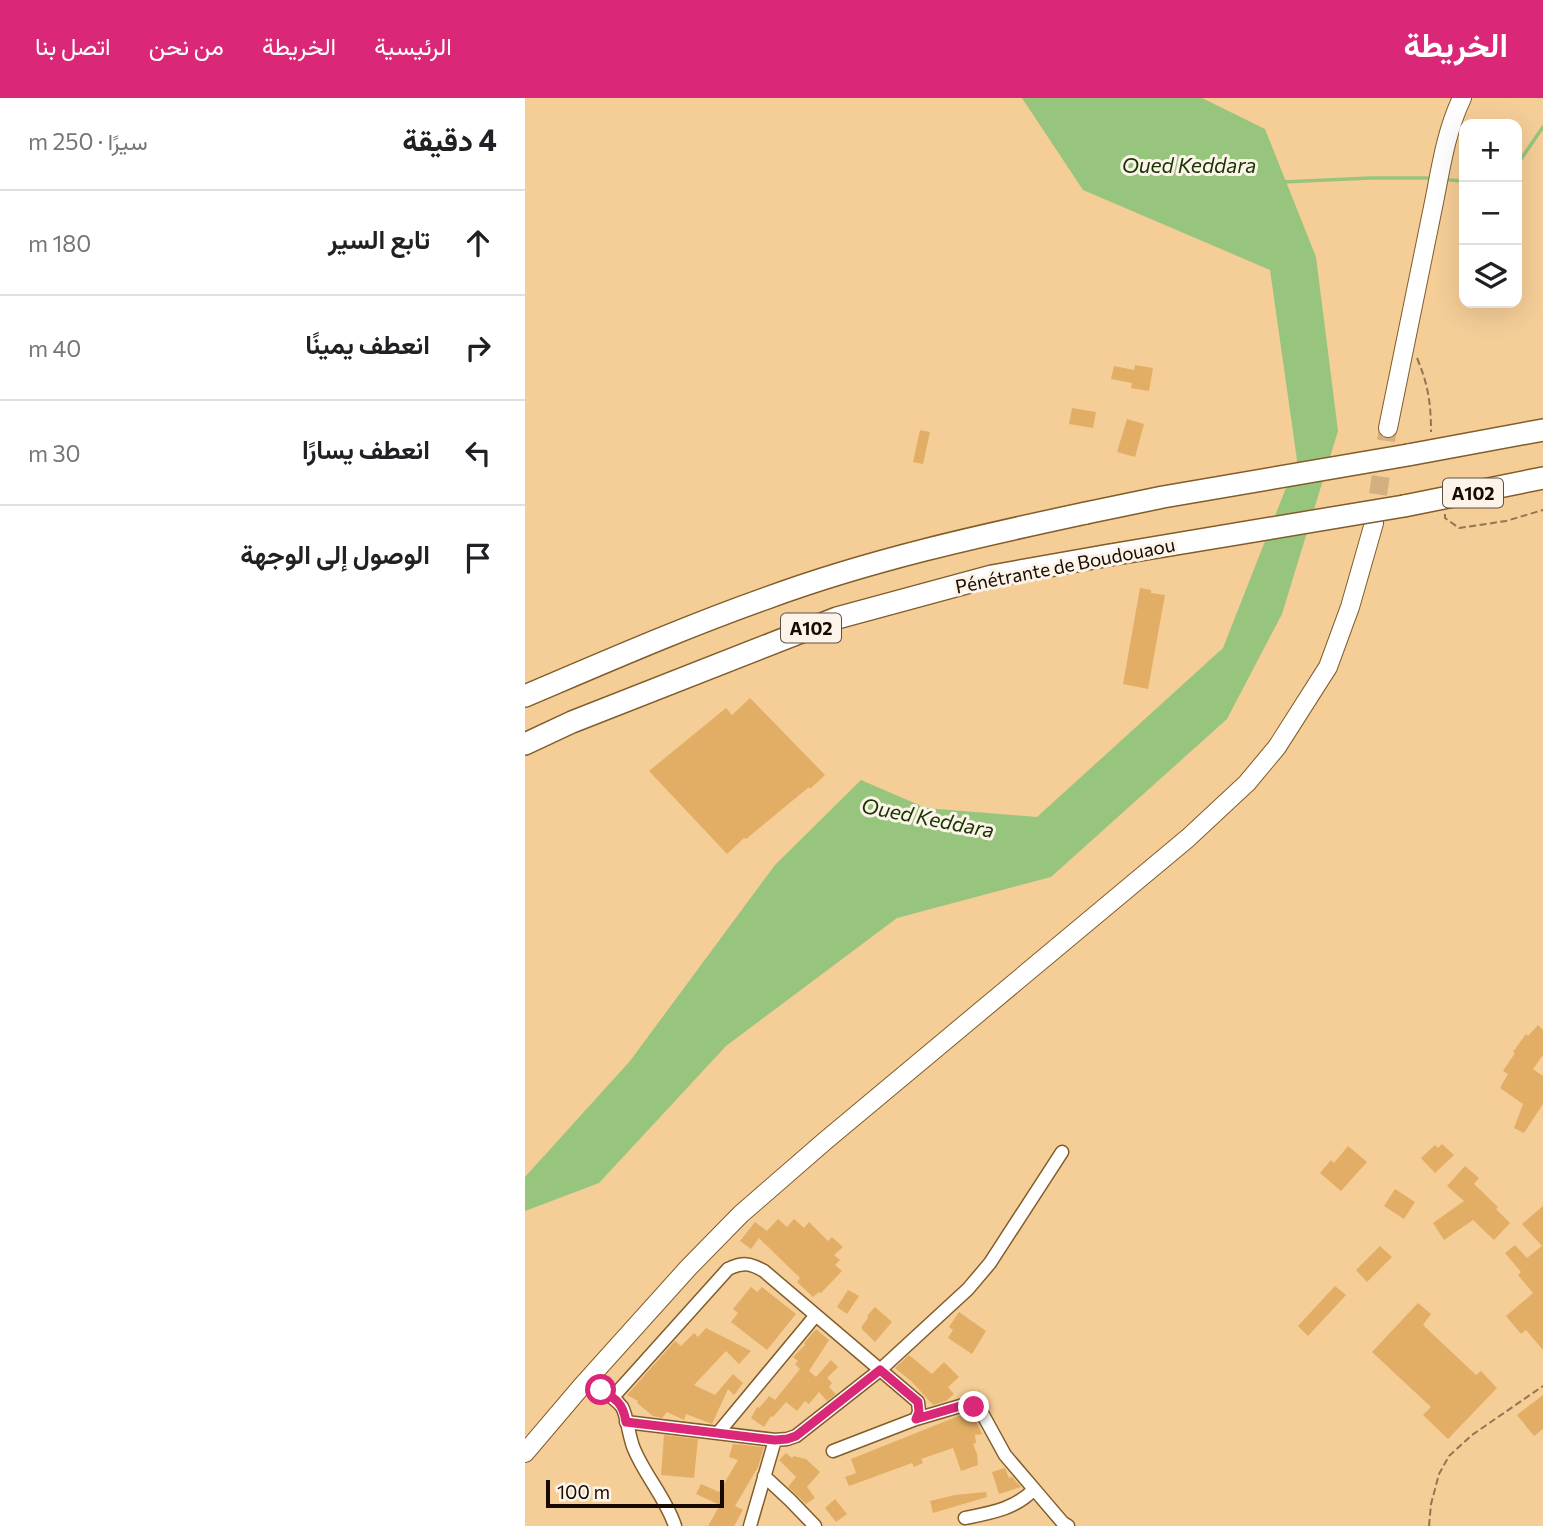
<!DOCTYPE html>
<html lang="ar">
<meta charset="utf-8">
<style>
body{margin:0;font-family:Commissioner,Vazirmatn,sans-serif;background:#f6f6f6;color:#202124;direction:rtl}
.controls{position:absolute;right:21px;top:21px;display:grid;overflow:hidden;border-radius:14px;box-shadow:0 7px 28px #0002}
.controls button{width:63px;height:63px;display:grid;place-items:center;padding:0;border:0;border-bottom:2px solid #e0e0e0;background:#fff;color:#202124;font:35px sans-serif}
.scale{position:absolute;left:21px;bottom:18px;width:178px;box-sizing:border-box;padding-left:7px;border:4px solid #180a00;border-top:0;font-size:19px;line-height:24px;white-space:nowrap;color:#180a00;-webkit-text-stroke:5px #fcf4e9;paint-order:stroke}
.stop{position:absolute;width:21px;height:21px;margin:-16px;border:5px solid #db2777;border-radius:50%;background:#fff}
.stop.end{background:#db2777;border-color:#fff;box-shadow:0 2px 7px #0008}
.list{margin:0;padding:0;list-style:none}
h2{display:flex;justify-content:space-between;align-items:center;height:91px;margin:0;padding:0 28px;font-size:30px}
h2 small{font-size:23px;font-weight:400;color:#757577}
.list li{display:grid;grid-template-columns:46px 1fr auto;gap:21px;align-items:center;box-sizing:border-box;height:105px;padding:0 28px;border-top:2px solid #e0e0e0}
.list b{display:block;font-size:26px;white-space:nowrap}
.list em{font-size:23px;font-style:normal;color:#757577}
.icon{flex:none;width:38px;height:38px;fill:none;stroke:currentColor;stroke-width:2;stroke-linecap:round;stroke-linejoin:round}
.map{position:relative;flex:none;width:1018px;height:1428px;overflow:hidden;direction:ltr}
header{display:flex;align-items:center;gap:42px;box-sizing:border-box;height:98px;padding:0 35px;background:#db2777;color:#fff}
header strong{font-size:33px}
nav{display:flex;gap:38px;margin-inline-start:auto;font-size:24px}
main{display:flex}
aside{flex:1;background:#fff}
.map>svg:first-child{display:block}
</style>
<header>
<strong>الخريطة</strong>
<nav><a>الرئيسية</a><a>الخريطة</a><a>من نحن</a><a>اتصل بنا</a></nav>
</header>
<main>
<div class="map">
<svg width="1018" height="1428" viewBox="0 0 1018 1428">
<rect width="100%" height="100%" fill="#f5cd97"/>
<path fill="#97c57d" d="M497,0H677L740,31L791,159L813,333L757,516L702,621L526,779L372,820L201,948L74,1085L0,1113V1079L105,963L250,767L336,682L401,710L512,719L698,550L772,362L745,172L558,92Z"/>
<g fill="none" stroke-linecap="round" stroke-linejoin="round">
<path stroke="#97c57d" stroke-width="3.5" d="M992,65L996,61L1018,29
M924,82L939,83
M758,84L845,80H903"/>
</g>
<path fill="#e2ae65" d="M610,267L628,270L624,293L606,290L607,285L586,281L589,268L609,272Z
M547,310L571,314L568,330L544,326Z
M602,321L619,326L610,359L592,354Z
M395,332L405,334L398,366L388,364Z
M615,490L626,492V495L640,497L623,591L598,586Z
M225,600L300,677L285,691L284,689L221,741L219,740L202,756L124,673L201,610L207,617Z
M1013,927L1018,932V957L1008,971L1018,978V1006L999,1035L989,1030L998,1006L975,990L983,976L978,973L990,955L988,954L1001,936L1003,938Z
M917,1046L929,1057L910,1075L896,1060L910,1047L913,1050Z
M823,1048L842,1064L816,1093L795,1075L806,1062L809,1065Z
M940,1068L954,1080L949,1086L973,1109L971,1111L985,1125L969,1142L948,1122L919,1142L908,1125L939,1103L922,1088Z
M870,1091L890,1104L879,1121L859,1108Z
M1018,1108V1252L1001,1232L996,1236L981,1218L1008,1195L993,1177L996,1174L980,1155L990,1147L1002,1160L1017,1148L997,1126Z
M253,1121L262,1129L269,1121L279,1130L284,1124L303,1143L307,1139L318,1149L309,1157L315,1162L310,1167L317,1173L296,1195L294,1194L288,1199L272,1184L275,1180L234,1140L226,1151L215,1143L230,1124L242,1133Z
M855,1148L867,1159L842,1184L831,1172Z
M810,1188L821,1197L783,1238L773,1228Z
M226,1189L232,1194L237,1189L271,1216L242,1252L206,1224L213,1215L208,1211Z
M323,1192L334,1198L322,1216L312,1209Z
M893,1205L906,1216L898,1227L951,1277L956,1273L972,1290L923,1341L898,1317L906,1309L847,1254Z
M350,1209L367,1224L350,1244L337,1231V1228L343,1220L342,1218Z
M434,1214L461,1233L447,1256L423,1240L428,1232L424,1229Z
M181,1230L226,1253L214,1266L201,1253L169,1287L190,1297L208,1276L218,1285L209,1297L203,1291L187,1326L161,1316L159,1322L142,1314L137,1320L128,1318L112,1305L113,1303L102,1297L150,1243L156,1248L169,1235L173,1239Z
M291,1231L304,1242L284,1273L291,1279L306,1262L313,1269L302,1280L307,1285L304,1289L311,1296L302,1303L294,1294L284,1306L280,1303L272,1313L261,1304L248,1319L246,1318L239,1329L226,1320L232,1309L234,1310L244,1298L250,1302L275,1271L270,1266L273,1263L268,1259L280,1247L279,1245Z
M384,1257L407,1276L419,1264L434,1279L423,1289L429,1296L421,1303L408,1307L387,1284L370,1270Z
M1018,1297V1331L1009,1338L992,1317Z
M441,1315L450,1321L457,1336L450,1337L451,1345L448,1346L452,1356L453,1367L436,1373L428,1350L396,1361L398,1365L389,1369L387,1365L324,1388L320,1379L331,1375L326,1361Z
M139,1337L173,1341L169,1380L136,1377Z
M208,1346L239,1349L233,1369L210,1408L218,1412L209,1428H183L195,1407L171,1396L176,1386L194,1394L213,1362L204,1359Z
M261,1355L267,1360L269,1358L281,1361L295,1374L282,1389L290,1400L281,1406L263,1389L271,1379L254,1362Z
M480,1370L484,1380L487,1379L496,1389L474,1396L467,1374Z
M461,1394L462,1399L408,1415L405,1403L430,1397Z
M310,1401L322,1416L311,1424L300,1410Z"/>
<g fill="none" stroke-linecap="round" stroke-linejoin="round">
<path stroke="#d4b080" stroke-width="18" stroke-dasharray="18 9" stroke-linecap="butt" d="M849,423L863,330"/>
<g stroke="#805d29" stroke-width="15">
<path id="street" d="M62,1283C74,1291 88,1297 97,1309C102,1317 104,1340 109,1351C120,1378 141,1400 150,1428
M88,1299L203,1171C218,1164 225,1165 239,1173L393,1304L394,1314L391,1321L308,1353
M391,1321L442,1306L449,1309L457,1315L480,1357L509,1391C491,1411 465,1415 440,1420
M101,1324L250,1342L262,1341L271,1338L355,1272L443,1191L465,1165L537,1054
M193,1335L291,1217
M239,1378L265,1402L290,1428
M509,1391L538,1425L543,1428
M225,1428L250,1342"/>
</g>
<g stroke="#805d29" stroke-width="20">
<path id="secondary" d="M863,330C877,258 892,186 907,114C915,76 920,35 937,0
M0,1355L56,1289L164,1169L216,1116L300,1043L663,740L722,685L752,649L803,569L825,509L849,425"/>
</g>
<g stroke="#805d29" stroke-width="24">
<path id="highway" d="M883,357L1018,332
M879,408L1018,380
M0,598C80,564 160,529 242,500C345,462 454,438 561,415
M0,646L47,624L312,520L467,478L585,457"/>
</g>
<path stroke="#927553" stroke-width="2" stroke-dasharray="7 3.5" stroke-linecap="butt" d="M892,260C903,286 906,305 906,334
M920,416V420L934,430L981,423L1018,412
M904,1428L906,1406L914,1376L924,1358L947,1337L1018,1288"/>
<use href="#street" stroke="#fff" stroke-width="12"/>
<use href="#secondary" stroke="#fff" stroke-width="18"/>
<use href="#highway" stroke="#fff" stroke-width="21"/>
<g stroke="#805d29" stroke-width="24" stroke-linecap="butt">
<path id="highway-bridge" d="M561,415L638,399L883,357
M585,457L879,408"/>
</g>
<use href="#highway-bridge" stroke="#fff" stroke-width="21"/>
</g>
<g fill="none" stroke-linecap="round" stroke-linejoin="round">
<path stroke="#db2777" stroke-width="9" d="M76,1292C91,1301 98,1305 101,1324L250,1342L262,1341L271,1338L355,1272L393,1304L394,1314L391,1321L442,1306L449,1309"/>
</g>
<g text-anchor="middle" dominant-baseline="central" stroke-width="6" stroke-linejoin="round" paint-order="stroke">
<g fill="#fcf4e9" stroke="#5c5046" stroke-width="2">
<rect x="918" y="380.5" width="60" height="29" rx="5"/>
<rect x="256" y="515.5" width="60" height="29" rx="5"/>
</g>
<g font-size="18" font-weight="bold" fill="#180a00">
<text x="948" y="395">A102</text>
<text x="286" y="530">A102</text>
</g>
<g font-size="19" fill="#180a00" stroke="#fcf4e9">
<text transform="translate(540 467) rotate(-11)">Pénétrante de Boudouaou</text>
</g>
<g font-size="21" font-style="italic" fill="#173401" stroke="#fcf4e9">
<text x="664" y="66">Oued Keddara</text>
<text transform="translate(403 719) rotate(11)">Oued Keddara</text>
</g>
</g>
</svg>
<div class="controls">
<button>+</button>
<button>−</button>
<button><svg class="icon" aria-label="layers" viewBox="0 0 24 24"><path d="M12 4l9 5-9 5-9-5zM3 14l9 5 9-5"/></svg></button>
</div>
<div class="scale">100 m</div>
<div class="stop" style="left:76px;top:1292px"></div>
<div class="stop end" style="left:449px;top:1309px"></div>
</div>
<aside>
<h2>4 دقيقة<small>سيرًا · 250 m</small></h2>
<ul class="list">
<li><svg class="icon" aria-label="ahead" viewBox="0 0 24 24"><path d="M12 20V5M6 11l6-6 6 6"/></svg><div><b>تابع السير</b></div><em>180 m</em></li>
<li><svg class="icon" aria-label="right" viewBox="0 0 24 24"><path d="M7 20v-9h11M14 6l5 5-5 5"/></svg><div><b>انعطف يمينًا</b></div><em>40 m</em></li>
<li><svg class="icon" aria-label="left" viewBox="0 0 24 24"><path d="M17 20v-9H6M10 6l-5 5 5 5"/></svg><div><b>انعطف يسارًا</b></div><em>30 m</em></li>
<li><svg class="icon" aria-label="arrive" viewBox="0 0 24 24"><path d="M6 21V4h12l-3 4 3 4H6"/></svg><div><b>الوصول إلى الوجهة</b></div></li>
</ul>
</aside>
</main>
